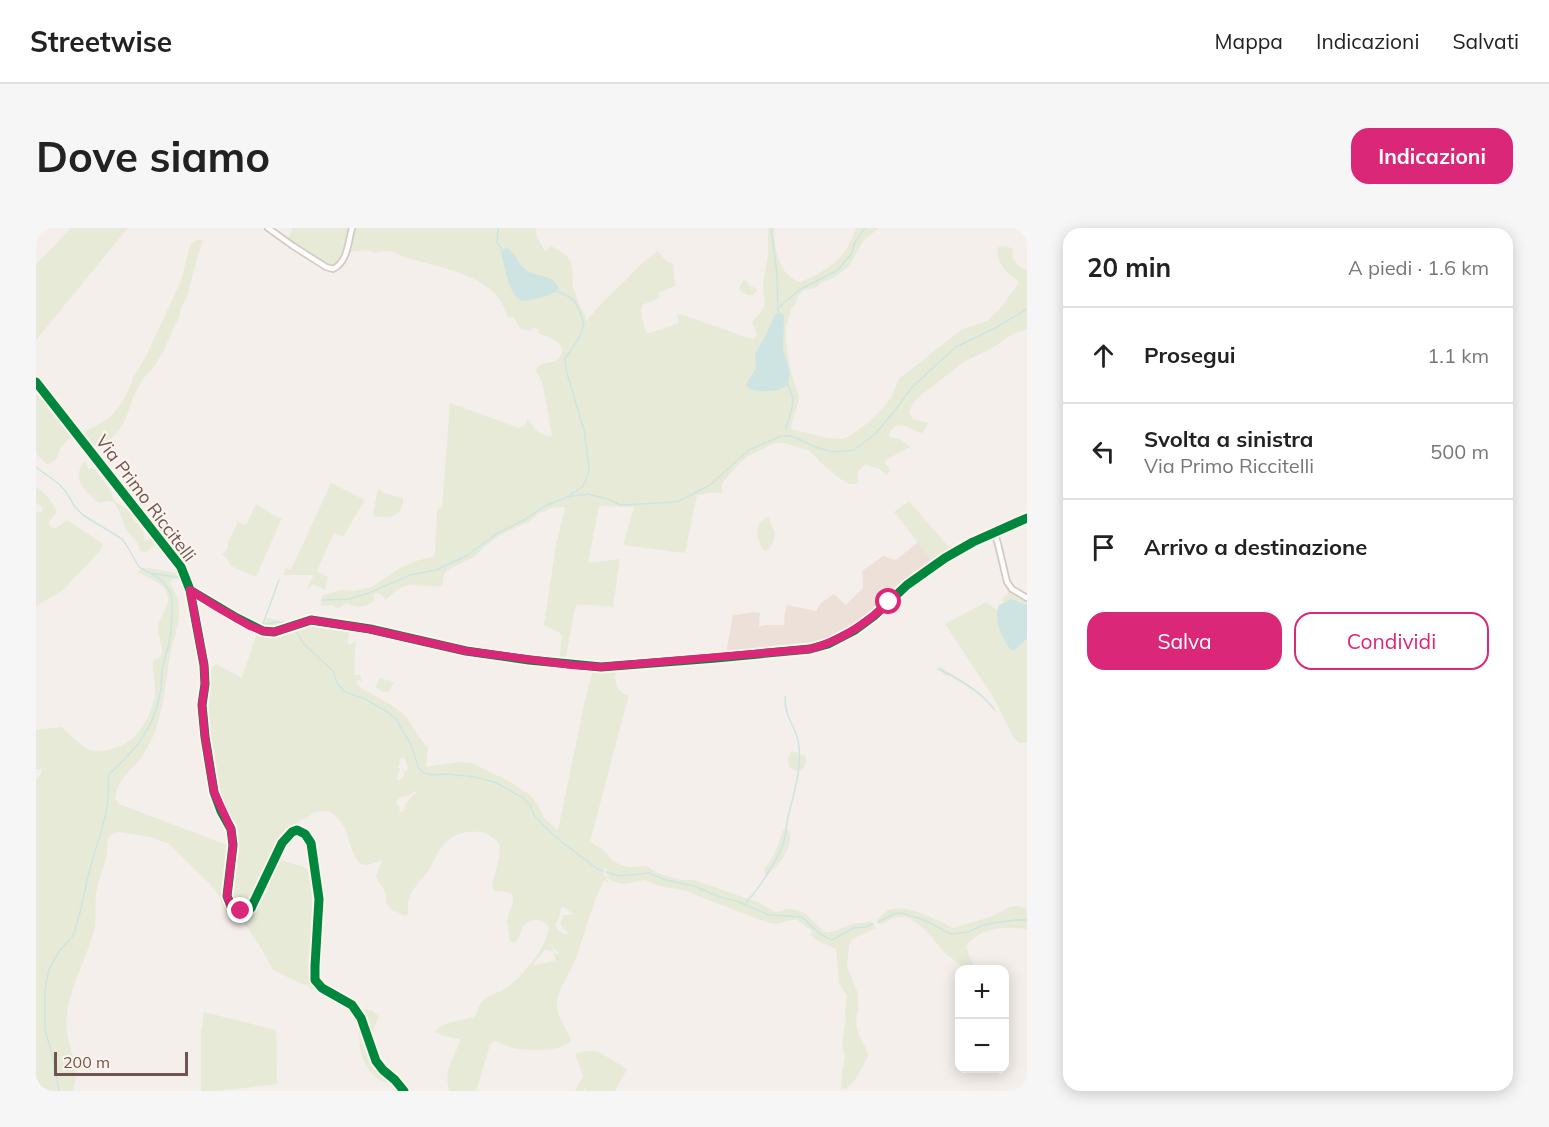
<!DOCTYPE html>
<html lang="it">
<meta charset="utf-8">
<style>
body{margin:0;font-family:Mulish,sans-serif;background:#f6f6f6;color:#222}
.controls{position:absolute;right:18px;bottom:18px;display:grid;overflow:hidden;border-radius:12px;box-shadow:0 3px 15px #0003}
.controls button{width:54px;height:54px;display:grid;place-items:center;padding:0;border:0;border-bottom:2px solid #e0e0e0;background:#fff;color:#222;font:30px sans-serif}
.scale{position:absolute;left:18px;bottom:15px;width:134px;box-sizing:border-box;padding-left:6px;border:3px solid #6f544f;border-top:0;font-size:16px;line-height:21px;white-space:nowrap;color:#6f544f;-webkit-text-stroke:4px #fcf3ec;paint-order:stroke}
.stop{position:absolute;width:18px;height:18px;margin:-14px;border:4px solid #db2777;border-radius:50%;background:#fff}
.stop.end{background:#db2777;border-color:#fff;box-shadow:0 2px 6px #0008}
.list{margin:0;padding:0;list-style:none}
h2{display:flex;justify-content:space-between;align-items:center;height:78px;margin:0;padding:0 24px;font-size:26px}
h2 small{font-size:20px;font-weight:400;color:#767676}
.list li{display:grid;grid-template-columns:39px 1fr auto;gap:18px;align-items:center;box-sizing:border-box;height:96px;padding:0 24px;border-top:2px solid #e0e0e0}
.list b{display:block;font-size:22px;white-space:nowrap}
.list p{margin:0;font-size:20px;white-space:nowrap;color:#767676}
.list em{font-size:20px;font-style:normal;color:#767676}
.actions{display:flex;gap:12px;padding:18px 24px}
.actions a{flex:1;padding:14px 0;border:2px solid #db2777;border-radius:18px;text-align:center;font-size:21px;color:#db2777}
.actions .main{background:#db2777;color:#fff}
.icon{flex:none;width:33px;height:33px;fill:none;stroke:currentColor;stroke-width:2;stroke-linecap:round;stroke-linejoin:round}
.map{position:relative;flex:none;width:991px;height:863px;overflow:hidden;border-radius:18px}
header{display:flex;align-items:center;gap:36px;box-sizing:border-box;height:84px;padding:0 30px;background:#fff;border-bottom:2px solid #e0e0e0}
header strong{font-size:28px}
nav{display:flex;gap:33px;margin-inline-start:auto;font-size:21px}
.intro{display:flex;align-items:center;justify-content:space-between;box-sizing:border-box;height:144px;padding:0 36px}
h1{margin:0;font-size:42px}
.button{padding:15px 27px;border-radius:18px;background:#db2777;color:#fff;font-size:21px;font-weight:700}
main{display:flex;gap:36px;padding:0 36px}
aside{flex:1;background:#fff;border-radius:18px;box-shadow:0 3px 15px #0003}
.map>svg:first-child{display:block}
</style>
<header>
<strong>Streetwise</strong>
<nav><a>Mappa</a><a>Indicazioni</a><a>Salvati</a></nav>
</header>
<div class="intro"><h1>Dove siamo</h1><a class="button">Indicazioni</a></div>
<main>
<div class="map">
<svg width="991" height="863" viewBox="0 0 991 863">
<rect width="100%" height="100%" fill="#f5efeb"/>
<path fill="#ede0d9" d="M882,314L899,336L846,380L817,401L785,415L766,419L735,423L698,426H690L697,386L701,387L716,384L724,385L723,399L729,397H748L749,383L751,377L780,383L785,375L798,366L810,377L827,360L826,343L847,328L860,332Z"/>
<path fill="#e6ead7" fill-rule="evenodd" d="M35,0H92L0,112V36Z
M257,0H313C311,13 310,36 295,39L251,12Z
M316,0H500L501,10L509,23L515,18C522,22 530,25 534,33C538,41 535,52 538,62C541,72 547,83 551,93C562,77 576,65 590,52C600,41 610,31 622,23L631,34L637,35L639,58L622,65L624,70L606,77C604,87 607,96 611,106L643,95L641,85L716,111L719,110L721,107L716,94L724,86L729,77L727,57L732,26V0H739C737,20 743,49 765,54C782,46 799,38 809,23C814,16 817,7 820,0H843L827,13L813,38L799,49L785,55L780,60L768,62L762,68L759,77L755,81C754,88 751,93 750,100C749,122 755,147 763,168C763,180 755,190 755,201L791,210L807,211L815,207L833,194L846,181L855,170L863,151L925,102L951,93L963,82L983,55C980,50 976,49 972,45C965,39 960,27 962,19L970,18L977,21C975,31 980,39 991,42V101L977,106L953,122L929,133L883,169L876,177L873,185L877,191L892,195L887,205C875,204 861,187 853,207L855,209L865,212L874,219L850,232L849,235L854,242L851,247L844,241L830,237C821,243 821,244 822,254L819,256H813L803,250L785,235L774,223L748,215H739L712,228L703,236L686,255V266C678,262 670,267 661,267L649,325L587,317L598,279L563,278L552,335L584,331L577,379L541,376L539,380L529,434L523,433L526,407C522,402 513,401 508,397L520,317L529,279L515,280L502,286L494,293L464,307L449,318L438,329L413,341L408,346L406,358C378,361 373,348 350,372L345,366L340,365L338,367V373C334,375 328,379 323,379C313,378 312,371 303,380L298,379L297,377L285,378L286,368L305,362L319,363L336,359L364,340L380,333L399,328L401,281L406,280L414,175L483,200L488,198L492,191C498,201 503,208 516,208L508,162L505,152L499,142C502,139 503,137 507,136C512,134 518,135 522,131C536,116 511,108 501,105L503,103L502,101L498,100L495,103L485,101L477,89L472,90C468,79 464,69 455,62C435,44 391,36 365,28C357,22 349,22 339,25L332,22L311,24Z
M161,12H168L166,14L156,49L152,67L145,79L144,87C136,102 130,120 121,134C116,142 108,148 104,156C89,181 91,214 54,218L44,205C70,194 79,189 92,163C94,159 95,155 97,150C104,138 112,127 117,113L145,53L153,21L156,15Z
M708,52L711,53L713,58L720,60L721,63L717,67H711L704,63L703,59Z
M0,164L13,178L38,208C34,211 30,213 26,218C20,226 24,233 11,236L0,226Z
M48,234H50L52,241H58C64,248 71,256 75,264C79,272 74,266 79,273C83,277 87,278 91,281C95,284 94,284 96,289C102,299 109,300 108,313L114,311L118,308L120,312L118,317L109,325L104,322C102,311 95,310 90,301C86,294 82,273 73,273C69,272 67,275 64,276C50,264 34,252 48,234Z
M295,255L329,272L307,309L298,305L281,343L292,349L289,362L277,356L273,361L271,360L278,347H247L250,340L255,342Z
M0,259C8,263 18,276 21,284L13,294L14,298L19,301L31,292L67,316L64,323L27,362L0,378V284L5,285L7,282L5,278L0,275Z
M343,261L348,265L367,270C368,289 353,290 338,288C336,281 341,272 341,264Z
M873,273L918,325L899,336L858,284Z
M220,276L241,289L246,290L220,349L195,338L190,329L186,327L192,321V315L202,294L210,297Z
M732,289L739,304C738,311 737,321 728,323C720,312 717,295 732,289Z
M109,339L110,341L113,340L139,345L143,341L147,352L137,351L134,355C139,363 143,372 143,381C144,397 137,411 134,427C129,458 127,493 111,521C100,541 82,547 79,571L83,576L191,617L193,610V623L187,668C189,680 196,686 208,686L217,681L240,631L268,639L277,647L275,729L276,755C287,767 302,768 313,778C319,784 321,793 325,800L319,793L311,778H303L296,771L278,763L271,757L266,756L237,742L226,722L207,693L192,686L187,680L183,668L178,660L133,616L114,609L82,604L76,606L71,611C74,626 65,645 61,660C58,674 61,688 58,702C50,733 32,761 30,795C30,811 37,824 39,840C40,848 39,855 37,863H0V551L4,547L6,541H0V502L25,499C35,506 42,517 54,522C66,527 92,517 100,507C108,499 119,477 119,465C120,456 116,443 117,433L125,429C128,418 123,412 122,402C122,395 125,390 128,384C141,359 119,353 101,344Z
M969,356L975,363L991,373V377L969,373L967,374L966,372L967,369L972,365Z
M950,374L961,382C960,396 967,411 975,422H979L991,411V515H983L978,510L956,467L909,396Z
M231,390L255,395L248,398L230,401L227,398Z
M274,395H284L314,401L311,414L314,417L320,413L318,436L319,447H324L326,454L322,452L321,455L322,458C336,467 359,477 370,489C379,499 381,511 392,519L390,539L423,534L435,535L475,554L495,568L503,579L509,591L522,602L549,472L557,442H581L579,448L581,460L589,467L593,466L554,614L565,620L577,633L588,638L595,639L610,638L622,645L645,652H658L721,674L740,684L752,681L762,682L770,686L789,704C803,704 803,700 814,697C821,694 827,696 834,693L840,700L816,711L813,717L811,738L822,766V783L820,793L822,805L833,827L819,852L810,861L805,860L806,844L809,830L806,814L810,793L809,782L811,768L802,754L803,751L800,721L778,711L775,707L776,703L760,691L740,696L730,694L662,668L652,663L623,658L608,652L588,656L575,653L571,649L570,639L567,642C569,649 571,652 575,657L568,652C556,676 550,702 541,727C536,744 520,761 521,779C522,793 533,801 535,813C522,825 493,823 477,820C470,819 465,814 459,813L454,817L440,863H413C407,839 418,833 424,812L423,811L408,808L399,804C408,793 424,793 438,789C442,784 442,778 446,773C452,767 460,766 467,762C485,751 510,721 513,699C504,689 496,691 487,698C484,705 484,712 477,715L474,713L471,692L477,673V667C471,662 464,665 457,662L456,657C458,646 464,632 464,621C464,614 458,610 453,607C439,600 421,604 410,614C402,622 398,633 393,642C381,659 370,663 372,686L369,688L355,681L350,675C352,660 343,659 340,647L347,632C342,633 334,637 329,637C316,636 314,610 309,601C306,593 300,588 293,583L278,584L270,591L264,592L262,599L256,600L248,606L216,673C209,682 199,684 193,672L198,610L180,567L170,511L168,476L173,461L174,444L177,438L180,436L206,450L221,405H232L248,401L251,402ZM367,529L369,531L372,541L370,544L366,542L369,547L363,553L360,551L364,541L362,539L365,534L362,532ZM381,563L370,575L368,583L365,584L363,583L364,580L360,574C366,567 364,569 372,568C374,567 377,564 381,563ZM527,679L536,685V687H527L524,696L530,704L533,705L531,707L522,702L519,697L523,691L525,680ZM515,717L523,725L516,726L519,729V732C514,736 504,734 498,738C498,731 507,728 508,722L518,723Z
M902,437L947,468L961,484L960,485C957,482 954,477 951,474C941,463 926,456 914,448L908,447Z
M343,450L358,454L353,463L348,464L340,460Z
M756,523L770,528V535L766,542L760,543L753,539L752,531Z
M750,601L754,604C756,622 743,636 731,648L729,647L728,641C738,630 742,617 747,602Z
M981,678L991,681V701C972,698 940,700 930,719L939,741H929C923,735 917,732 910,726C897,713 881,683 857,690C853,691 849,695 845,697L842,695L841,693C844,688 850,682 856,681C873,677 903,693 917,700L954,689L974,679Z
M319,779L337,783L343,789L336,804V810L345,827V830L372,863H368L344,837Z
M168,784L240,802L241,856L181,863H165V805Z
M322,803L327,806L334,829L339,839L356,856C343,856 329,840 326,828C323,820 324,811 322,803Z
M554,823L563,824L591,841L579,863H550L549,859L547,863H539L547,848L539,825Z"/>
<path fill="#cee4e3" d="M470,20C481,24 482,39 493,44C505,49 515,47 523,59L521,63C514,67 506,70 498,71C494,72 489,74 484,72C472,65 468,36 465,23Z
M742,85H746L748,87L747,121L754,145L752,157C741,165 725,164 713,161L710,156L720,140L719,126L730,107L738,88Z
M975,371L991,377V411L979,422H975C966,412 957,390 963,377Z"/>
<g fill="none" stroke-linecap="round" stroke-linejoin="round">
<path stroke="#cee4e3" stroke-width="1.5" d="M462,0L461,15L466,21
M735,0L741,46L742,86
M520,63C542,71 541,75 548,96L543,110L529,131L530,142L548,202L553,240L552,247
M742,80L763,62L802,42L816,25L818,16L829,0
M750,201L756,180L757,170L752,156
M748,208H753L760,210L782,220L797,224L818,222L839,206L860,181L876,159L920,119L959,100L991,81
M0,239L23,256L30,264L39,279L47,287L86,311L91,318L103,339L114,345L146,350
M555,267L572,271L584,277L641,274L674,257L713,222L745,208
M532,269L547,258L551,249
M153,353L170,367L202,384
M286,372L313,371L333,365L374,347L400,342L430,328L460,306L490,291L507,279L531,269L553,266
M204,385C211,390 219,397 229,396C236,395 242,393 250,395
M227,396L243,352
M256,401L262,406L268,416L297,443L301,455L309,464L327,470L350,483L360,491L374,515L383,540L388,545L398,547L410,546L439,549L461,555L487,570L494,577L498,587L509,599L527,615L563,642L567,643
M902,441C922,450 945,464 958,481
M570,644L583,648L613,645L630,652L658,658L684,669L703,674L733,687L766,689L784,706L796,712L818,700L830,699L837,696
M710,674C721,664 742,631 747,616C750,608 750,598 752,589C758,564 767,539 762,512C758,495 749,491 749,469
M842,694L858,686L866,685L888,692L915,706L932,704L945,698L957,695L980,692H991
M23,863L17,831L9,801V762L13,741L24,722L37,708L40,699C47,676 50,653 57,630C66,600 75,580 72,547C99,522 117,503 124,466C126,458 125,450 126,443C128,433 131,424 133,415C136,402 136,387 136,373C135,359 126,351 114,345"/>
<g stroke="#d2cac6" stroke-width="8">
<path id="minor" d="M232,0L257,18L290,39L297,41C312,34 312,14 316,0
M0,154L145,339L154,362L168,437L169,456L166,477L169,509L178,564L185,583L195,601L197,617L191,668L195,678L205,683L215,680L246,615L256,604L261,602L269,606L275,615L283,671L279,738V752L286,760L316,777L325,790L340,833L347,842L359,852L368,863
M958,304L962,316L971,354L976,361L991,370
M154,362L201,390L227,403L238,404L275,392L334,401L430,423L493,432L565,439L680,430L774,421L792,416L819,402L838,388L871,357L909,330L937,314L991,290"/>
</g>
<use href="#minor" stroke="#fefdfc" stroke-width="4.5"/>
<g stroke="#fcf3ec" stroke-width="13">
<path id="cycleway" d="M0,154L145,339L154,362L168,437L169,456L166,477L169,509L178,564L185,583L195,601L197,617L191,668L195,678L205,683L215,680L246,615L256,604L261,602L269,606L275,615L283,671L279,738V752L286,760L316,777L325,790L340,833L347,842L359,852L368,863
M154,362L201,390L227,403L238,404L275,392L334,401L430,423L493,432L565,439L680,430L774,421L792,416L819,402L838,388L871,357L909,330L937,314L991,290"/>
</g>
<use href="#cycleway" stroke="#00873e" stroke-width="9"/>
</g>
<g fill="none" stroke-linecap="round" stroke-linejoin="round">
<path stroke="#db2777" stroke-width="8" d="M205,683L195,678L191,668L197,617L195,601L178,564L169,509L166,477L169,456L168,437L154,362L181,379L214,398L227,403L238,404L275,392L333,401L430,423L536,437L565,439L774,421C805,413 830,396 853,374"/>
</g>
<g text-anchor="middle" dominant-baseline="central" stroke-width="4.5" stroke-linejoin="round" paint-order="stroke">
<g font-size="18" fill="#6f544f" stroke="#fcf3ec">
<text transform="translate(110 270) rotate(53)">Via Primo Riccitelli</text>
</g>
</g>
</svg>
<div class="controls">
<button>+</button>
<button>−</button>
</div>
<div class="scale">200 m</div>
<div class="stop" style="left:853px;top:374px"></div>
<div class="stop end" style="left:205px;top:683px"></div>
</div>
<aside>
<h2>20 min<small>A piedi · 1.6 km</small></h2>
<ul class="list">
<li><svg class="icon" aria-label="ahead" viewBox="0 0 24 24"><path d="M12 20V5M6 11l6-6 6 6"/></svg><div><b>Prosegui</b></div><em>1.1 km</em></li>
<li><svg class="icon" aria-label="left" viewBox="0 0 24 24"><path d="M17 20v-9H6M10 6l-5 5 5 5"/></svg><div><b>Svolta a sinistra</b><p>Via Primo Riccitelli</p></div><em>500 m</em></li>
<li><svg class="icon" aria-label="arrive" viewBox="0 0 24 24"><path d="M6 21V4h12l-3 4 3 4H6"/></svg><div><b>Arrivo a destinazione</b></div></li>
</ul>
<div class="actions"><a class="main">Salva</a><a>Condividi</a></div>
</aside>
</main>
